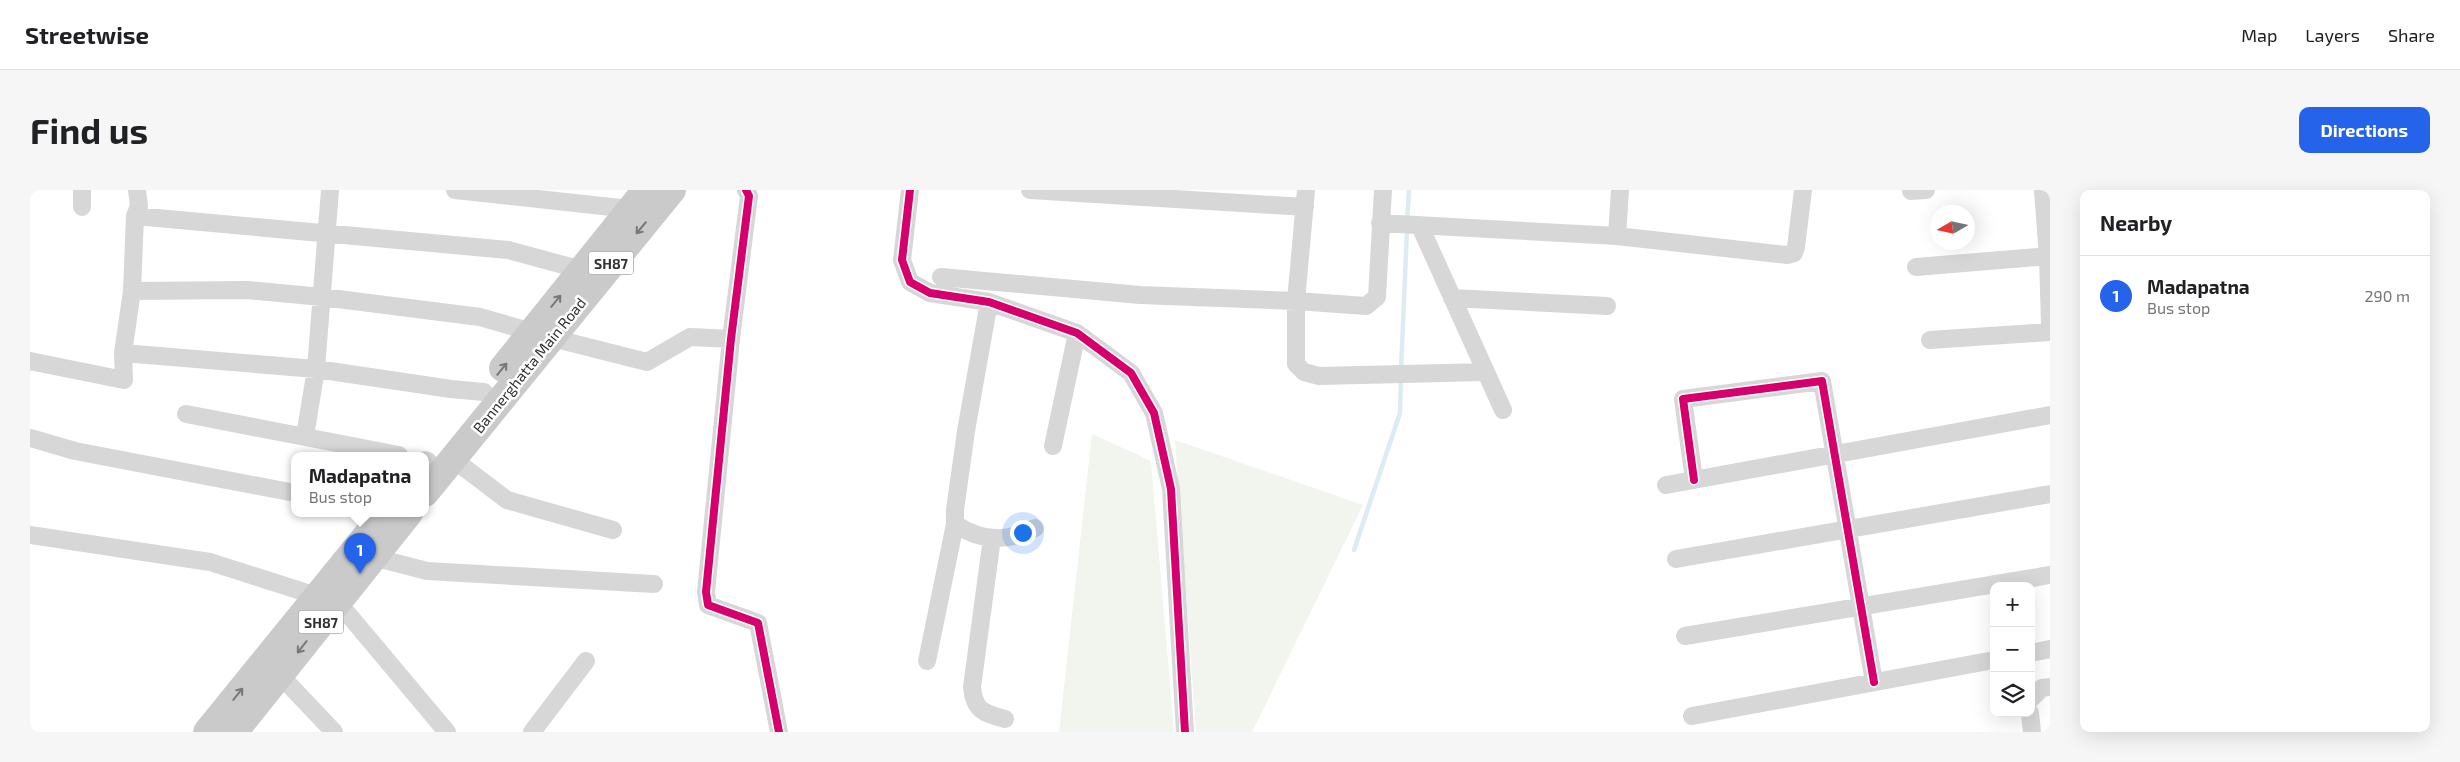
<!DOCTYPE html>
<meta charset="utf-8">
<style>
body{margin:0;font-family:"Exo 2",sans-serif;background:#f6f6f6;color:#202124}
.controls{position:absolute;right:15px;bottom:15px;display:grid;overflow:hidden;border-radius:10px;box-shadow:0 5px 20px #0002}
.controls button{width:45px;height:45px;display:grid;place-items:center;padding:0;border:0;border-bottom:1px solid #e0e0e0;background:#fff;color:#202124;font:25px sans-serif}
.compass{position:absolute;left:1900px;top:15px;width:45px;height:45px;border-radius:50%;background:#fff;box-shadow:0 5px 20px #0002;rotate:261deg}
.you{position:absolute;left:992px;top:342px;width:18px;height:18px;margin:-12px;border:4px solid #fff;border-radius:50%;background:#1a73e8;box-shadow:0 0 0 8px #1a73e833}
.badge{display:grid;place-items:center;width:32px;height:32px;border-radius:50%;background:#2563eb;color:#fff;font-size:16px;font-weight:700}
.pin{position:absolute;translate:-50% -41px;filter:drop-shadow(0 1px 2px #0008)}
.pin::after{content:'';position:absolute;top:26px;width:18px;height:15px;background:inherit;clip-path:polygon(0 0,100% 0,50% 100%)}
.popup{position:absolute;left:261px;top:262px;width:138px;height:65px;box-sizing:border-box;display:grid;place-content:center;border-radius:10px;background:#fff;filter:drop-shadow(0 1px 4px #0005);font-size:16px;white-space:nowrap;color:#757577}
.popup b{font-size:19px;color:#202124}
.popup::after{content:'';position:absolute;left:50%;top:100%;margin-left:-10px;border:10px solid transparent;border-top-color:#fff}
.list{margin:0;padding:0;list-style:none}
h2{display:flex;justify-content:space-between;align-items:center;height:65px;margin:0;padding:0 20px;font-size:21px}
h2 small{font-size:16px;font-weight:400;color:#757577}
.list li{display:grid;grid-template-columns:32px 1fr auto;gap:15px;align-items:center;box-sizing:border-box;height:80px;padding:0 20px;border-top:1px solid #e0e0e0}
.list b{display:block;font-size:19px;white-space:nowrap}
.list p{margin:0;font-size:16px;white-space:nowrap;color:#757577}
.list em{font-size:16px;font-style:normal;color:#757577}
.icon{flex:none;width:28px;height:28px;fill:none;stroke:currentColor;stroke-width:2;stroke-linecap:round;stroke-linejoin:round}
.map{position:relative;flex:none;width:2020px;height:542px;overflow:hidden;border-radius:10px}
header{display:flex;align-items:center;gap:30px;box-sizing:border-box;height:70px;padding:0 25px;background:#fff;border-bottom:1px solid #e0e0e0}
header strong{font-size:24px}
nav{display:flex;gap:28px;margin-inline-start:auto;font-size:18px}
.intro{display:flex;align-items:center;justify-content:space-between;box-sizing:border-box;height:120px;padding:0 30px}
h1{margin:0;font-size:35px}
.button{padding:12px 22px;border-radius:10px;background:#2563eb;color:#fff;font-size:18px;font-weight:700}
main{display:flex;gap:30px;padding:0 30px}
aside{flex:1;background:#fff;border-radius:10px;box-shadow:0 5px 20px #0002}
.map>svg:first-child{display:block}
</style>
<header>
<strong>Streetwise</strong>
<nav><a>Map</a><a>Layers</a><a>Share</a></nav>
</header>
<div class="intro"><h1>Find us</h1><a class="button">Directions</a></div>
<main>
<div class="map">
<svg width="2020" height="542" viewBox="0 0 2020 542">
<rect width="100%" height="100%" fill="#fff"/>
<path fill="#f1f5ed" d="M1062,244L1121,271L1144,542H1029Z
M1145,250L1333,315L1222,542H1166Z"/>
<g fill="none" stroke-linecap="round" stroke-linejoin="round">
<path stroke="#ddebf3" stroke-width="4.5" d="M1377,31L1379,0
M1371,181L1377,39
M1324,360L1370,223L1371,189"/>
<path stroke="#d7d7d7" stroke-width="18" d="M300,0L286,179L421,199L454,202
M425,0L600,19
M716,0L719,6L701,149L676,402L678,415L728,433L749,542
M880,0L872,70L880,92L900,103L959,112L1047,143L1101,183L1124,223L1141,299L1155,542
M1000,0L1275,17
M1276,0L1266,111V174L1274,182L1289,186L1456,182
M2013,0L2018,67L2020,134
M1881,1L1896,0
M52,17V0
M105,26L478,60L552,80
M1350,33L1587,46L1757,65L1764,63L1766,57L1773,0
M1390,36L1473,220
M1587,46L1590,0
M1886,77L2020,66
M911,87L1110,105L1266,111L1336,116L1347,107L1353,0
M102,101L217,100L292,107L450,127L502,142
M1422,108L1577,116
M959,112L936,241L925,320V334C952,352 977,352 1005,338
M522,148L617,172L660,147L701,149
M1900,150L2020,142
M93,163L286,179L275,246
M0,171L94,190L93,163L102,101L105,26L109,16L107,0
M156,224L369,265
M0,248L45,261L265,303
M1023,256L1047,143
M423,269L477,310L583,340
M395,270L398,271
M1664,290L1653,209L1792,191L1844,492
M1636,295L2020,225
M0,345L180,372L287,406
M962,348L942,497C944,521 954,523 975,529
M343,367L397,381L624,394
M1646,369L2020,304
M307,411L417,542
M1655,446L2020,385
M2001,463L2020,459
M897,471L925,334
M250,485L304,542
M2001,509L2012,498L2020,497
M2000,523L2002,542
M1662,526L1964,470
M502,542L556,471"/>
<path stroke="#cacaca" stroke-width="28" d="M473,178L616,0
M395,303L642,0
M177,542L355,323
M204,542L379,323"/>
<g stroke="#fff" stroke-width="11">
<path id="cycleway" d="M716,0L719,6L701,149L676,402L678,415L728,433L749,542
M880,0L872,70L880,92L900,103L959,112L1047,143L1101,183L1124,223L1141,299L1155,542
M1664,290L1653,209L1792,191L1844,492"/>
</g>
<use href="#cycleway" stroke="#d6006c" stroke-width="8"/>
</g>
<defs><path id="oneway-shaft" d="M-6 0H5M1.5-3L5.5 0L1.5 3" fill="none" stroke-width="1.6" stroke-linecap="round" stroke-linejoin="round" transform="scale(1.25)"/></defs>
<g stroke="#777">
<use href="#oneway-shaft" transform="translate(611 38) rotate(130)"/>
<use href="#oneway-shaft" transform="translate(526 111) rotate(-51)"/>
<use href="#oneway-shaft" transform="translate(472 179) rotate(-51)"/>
<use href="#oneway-shaft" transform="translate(272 457) rotate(128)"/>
<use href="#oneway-shaft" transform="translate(208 504) rotate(-51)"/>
</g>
<g text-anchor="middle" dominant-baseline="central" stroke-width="5" stroke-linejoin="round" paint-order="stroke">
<g fill="#fff" stroke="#707070" stroke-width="1">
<rect x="558.5" y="61.5" width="45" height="23" rx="4"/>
<rect x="268.5" y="420.5" width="45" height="23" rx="4"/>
</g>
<g font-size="14" font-weight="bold" fill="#333">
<text x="581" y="73">SH87</text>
<text x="291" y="432">SH87</text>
</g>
<g font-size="15" fill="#333" stroke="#fff">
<text transform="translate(499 175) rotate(-51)">Bannerghatta Main Road</text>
</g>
</g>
</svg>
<div class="controls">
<button>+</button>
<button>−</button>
<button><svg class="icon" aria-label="layers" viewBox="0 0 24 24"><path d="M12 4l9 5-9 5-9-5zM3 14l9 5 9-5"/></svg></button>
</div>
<svg class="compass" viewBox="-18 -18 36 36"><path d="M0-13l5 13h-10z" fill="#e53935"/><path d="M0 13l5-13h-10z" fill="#757577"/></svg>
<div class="you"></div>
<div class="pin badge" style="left:330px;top:384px">1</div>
<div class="popup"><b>Madapatna</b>Bus stop</div>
</div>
<aside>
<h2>Nearby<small></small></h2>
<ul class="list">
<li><span class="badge">1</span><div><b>Madapatna</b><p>Bus stop</p></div><em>290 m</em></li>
</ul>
</aside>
</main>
